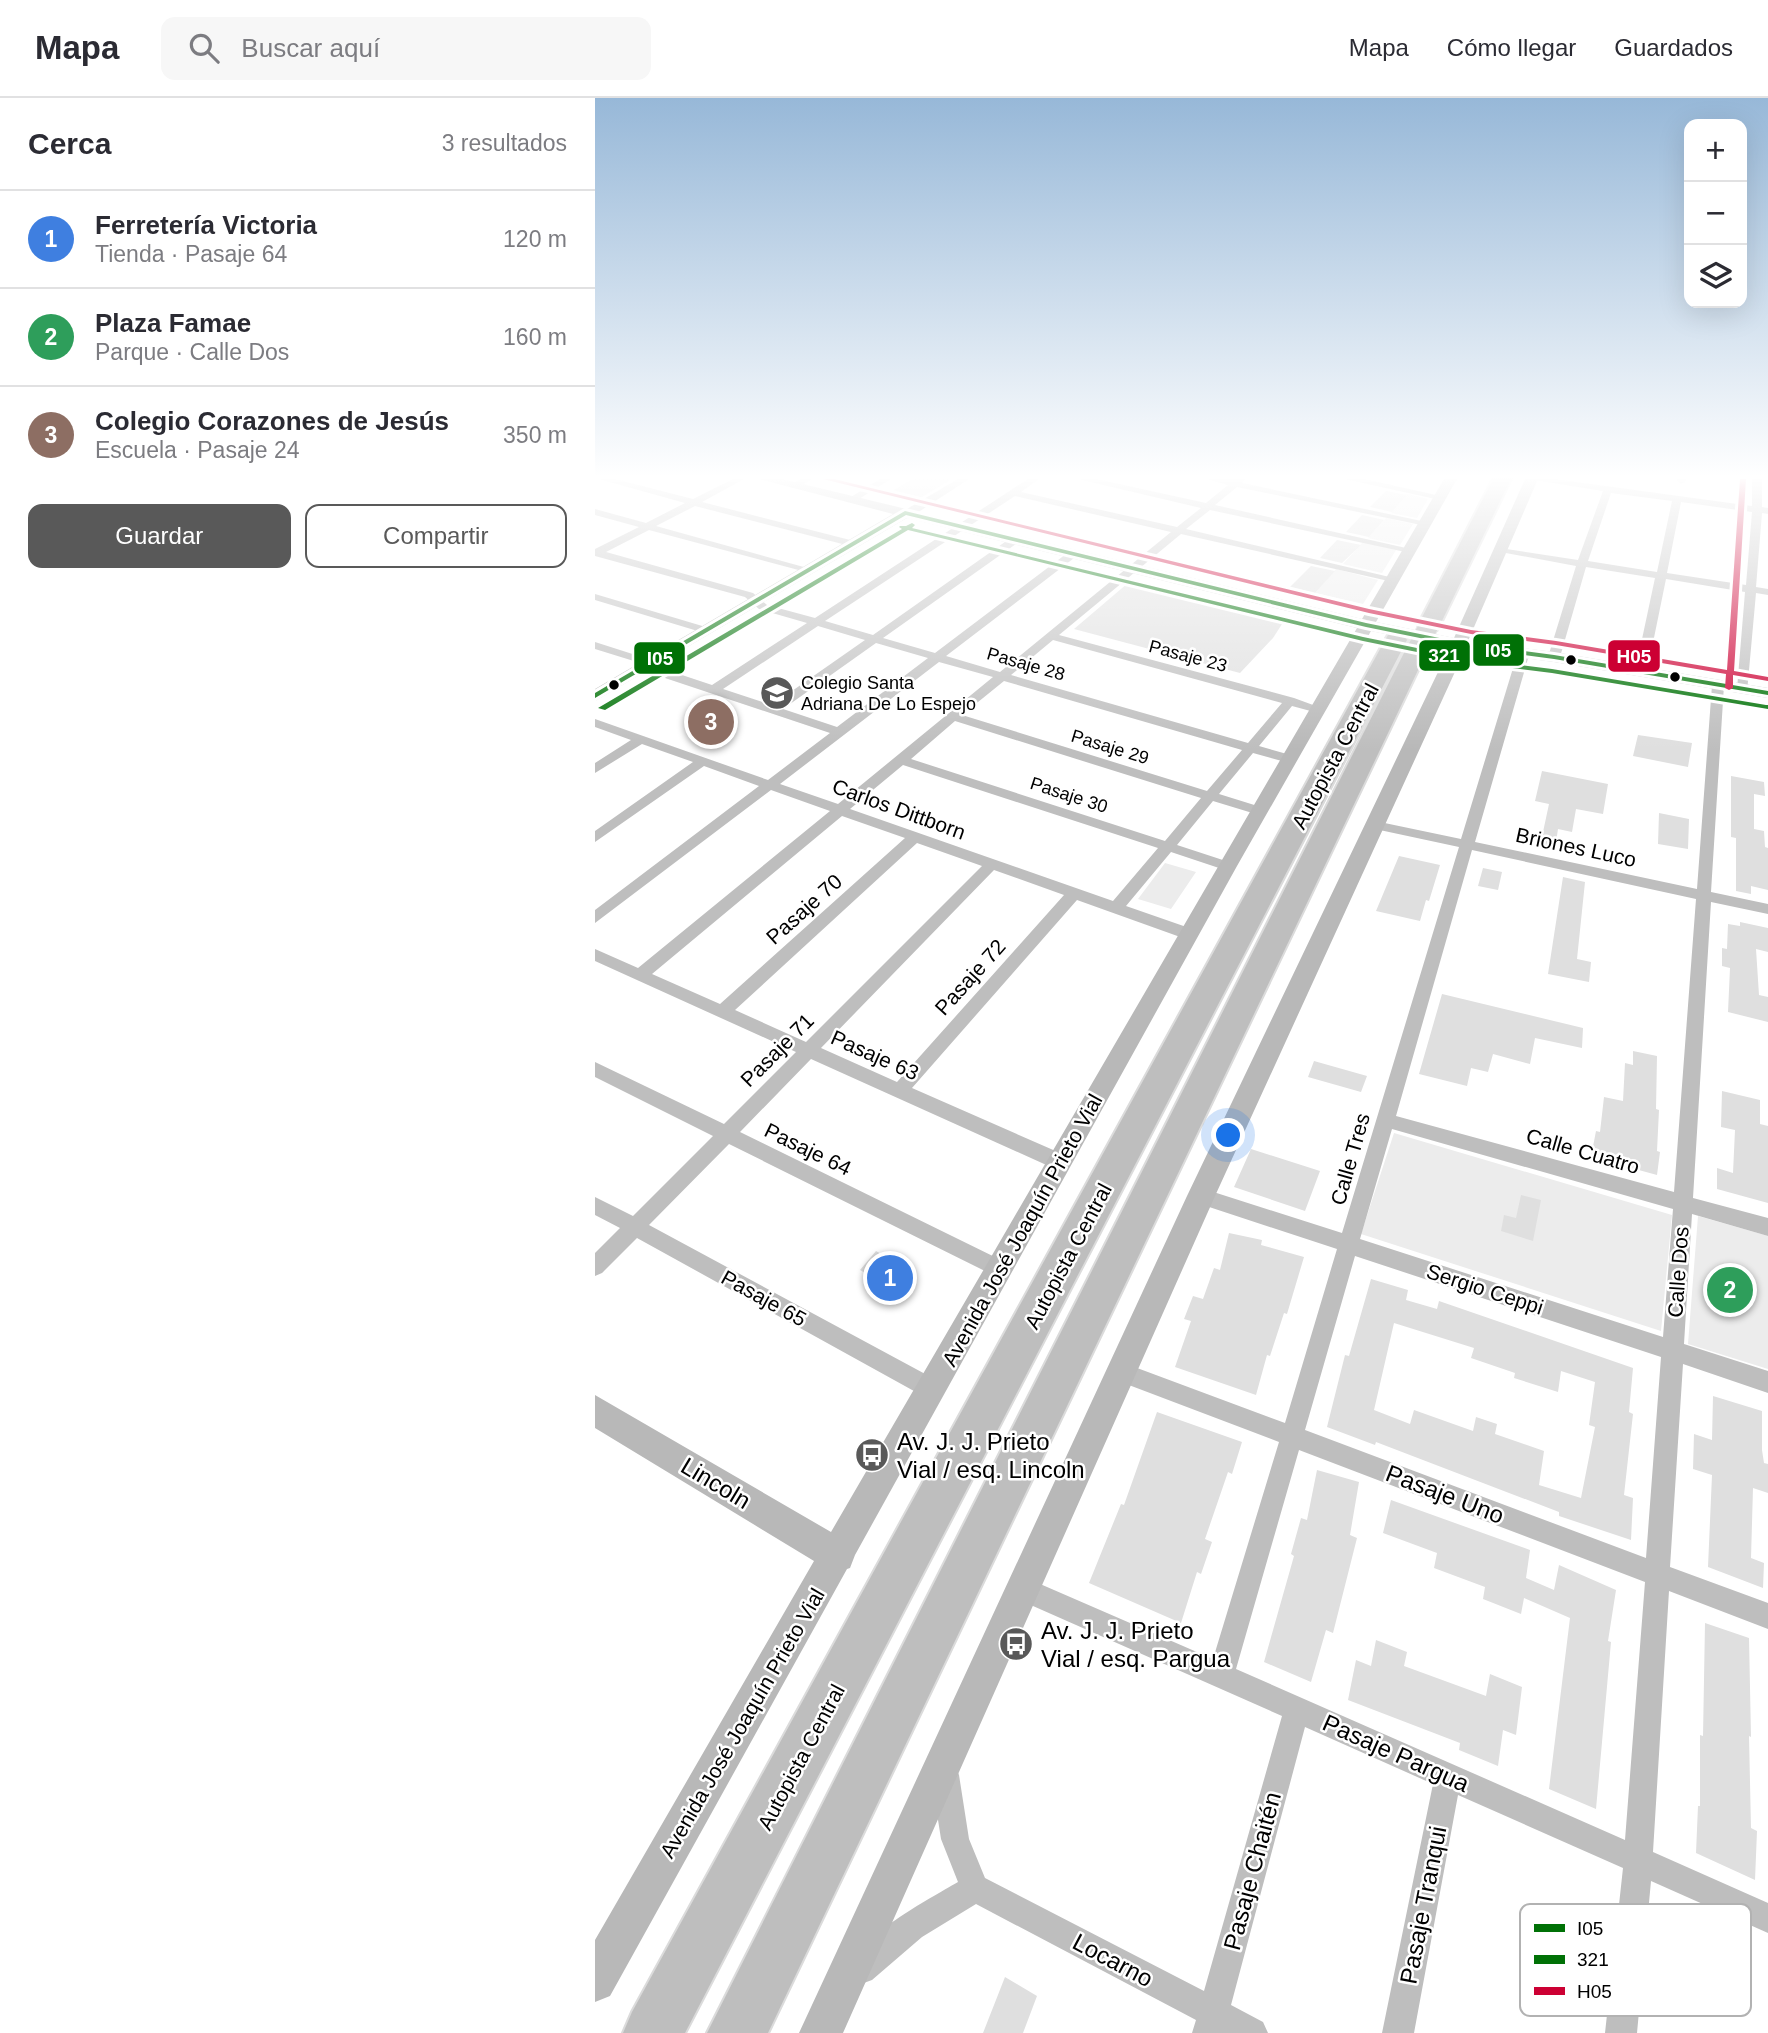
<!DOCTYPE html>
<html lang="es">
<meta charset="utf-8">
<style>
body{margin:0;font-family:Helvetica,sans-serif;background:#f7f7f7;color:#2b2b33}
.controls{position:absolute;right:21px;top:21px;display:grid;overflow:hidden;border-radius:14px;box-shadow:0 7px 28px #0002}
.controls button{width:63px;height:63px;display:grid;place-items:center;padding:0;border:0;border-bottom:2px solid #e1e1e2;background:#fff;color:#2b2b33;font:35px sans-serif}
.you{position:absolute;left:634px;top:1038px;width:24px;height:24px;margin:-18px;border:5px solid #fff;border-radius:50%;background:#1a73e8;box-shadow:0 0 0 10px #1a73e833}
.badge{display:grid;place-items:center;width:46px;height:46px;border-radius:50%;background:#595959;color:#fff;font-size:23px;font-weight:700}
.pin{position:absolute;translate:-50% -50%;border:4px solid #fff;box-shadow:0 2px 7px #0006}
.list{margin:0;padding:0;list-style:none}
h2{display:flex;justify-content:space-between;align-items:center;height:91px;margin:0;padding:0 28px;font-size:30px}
h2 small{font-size:23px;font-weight:400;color:#7c7c81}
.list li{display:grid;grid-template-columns:46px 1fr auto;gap:21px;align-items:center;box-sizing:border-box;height:98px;padding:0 28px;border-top:2px solid #e1e1e2}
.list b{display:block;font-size:26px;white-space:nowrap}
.list p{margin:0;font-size:23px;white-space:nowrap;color:#7c7c81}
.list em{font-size:23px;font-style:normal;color:#7c7c81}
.actions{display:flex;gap:14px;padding:21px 28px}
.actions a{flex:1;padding:16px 0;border:2px solid #595959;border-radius:14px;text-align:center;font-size:24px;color:#595959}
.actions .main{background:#595959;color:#fff}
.icon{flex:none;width:38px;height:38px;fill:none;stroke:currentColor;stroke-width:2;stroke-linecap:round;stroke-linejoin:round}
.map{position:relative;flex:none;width:1173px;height:1935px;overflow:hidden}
header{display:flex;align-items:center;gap:42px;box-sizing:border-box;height:98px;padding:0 35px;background:#fff;border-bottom:2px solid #e1e1e2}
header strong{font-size:33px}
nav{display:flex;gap:38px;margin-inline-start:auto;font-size:24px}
.search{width:490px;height:63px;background:#f7f7f7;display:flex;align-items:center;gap:18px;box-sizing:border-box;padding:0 24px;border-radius:14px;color:#7c7c81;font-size:26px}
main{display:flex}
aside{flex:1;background:#fff}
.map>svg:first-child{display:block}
</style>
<header>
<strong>Mapa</strong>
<div class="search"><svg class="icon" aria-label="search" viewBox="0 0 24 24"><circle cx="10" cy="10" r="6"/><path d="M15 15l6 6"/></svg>Buscar aquí</div>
<nav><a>Mapa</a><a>Cómo llegar</a><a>Guardados</a></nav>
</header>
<main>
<aside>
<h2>Cerca<small>3 resultados</small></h2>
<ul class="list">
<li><span class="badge" style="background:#3f7fe0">1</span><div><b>Ferretería Victoria</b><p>Tienda · Pasaje 64</p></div><em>120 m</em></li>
<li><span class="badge" style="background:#2e9e5b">2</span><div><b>Plaza Famae</b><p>Parque · Calle Dos</p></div><em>160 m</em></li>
<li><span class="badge" style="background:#8d6e63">3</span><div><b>Colegio Corazones de Jesús</b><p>Escuela · Pasaje 24</p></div><em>350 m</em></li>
</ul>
<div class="actions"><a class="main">Guardar</a><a>Compartir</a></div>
</aside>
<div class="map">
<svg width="1173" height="1935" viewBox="0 0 1173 1935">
<rect width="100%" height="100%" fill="#fff"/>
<path fill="#ececec" d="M813,396L833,401L822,420L796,415Z
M791,420L818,426L805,447L773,440Z
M768,444L801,452L787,475L748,466Z
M741,471L783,482L768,506L720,495Z
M570,765L601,774L576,811L543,801Z
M799,1035L1077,1117L1066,1233L766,1136Z
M1103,1118L1173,1138V1271L1093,1246Z"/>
<path fill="#dfdfdf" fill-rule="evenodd" d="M318,381H357L325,400L297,393Z
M791,393L812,397L797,414L775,409Z
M767,417L789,422L774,439L751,434Z
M742,442L766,447L747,465L725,460Z
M716,468L740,473L720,495L695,489Z
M533,485L646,512L643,515L689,523L678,540L645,575L479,531Z
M1043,637L1097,645L1093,669L1038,658Z
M947,673L1013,686L1008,716L981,711L977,734L963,731L960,751L945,748L954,706L940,703Z
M1136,678L1169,684L1170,698L1159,696V731L1169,733L1170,749L1173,750V792L1156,788V796L1141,793V740L1136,739Z
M1064,715L1094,721L1093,751L1063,746Z
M804,758L845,767L834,803L831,802L825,823L781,813Z
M888,770L907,774L903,792L883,788Z
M968,779L990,784L982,861L996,864L994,884L953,876Z
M1145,824L1173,830V854L1161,851L1164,897L1173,899V924L1133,914L1135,870L1127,868V850L1132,851L1133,826L1145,828Z
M847,896L988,930L987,950L940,940L935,966L898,956L893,974L876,970L872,988L824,976Z
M1038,953L1062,958L1061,1011L1064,1012L1062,1053L1065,1054L1062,1077L996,1059L1001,1033L1005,1034L1009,999L1028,1003L1030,965L1038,967Z
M719,963L772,978L766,994L713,979Z
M1127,993L1165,1002V1026L1173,1028V1105L1122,1091V1070L1138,1075L1140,1032L1126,1029Z
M656,1051L725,1073L710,1113L639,1089Z
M926,1097L946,1102L938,1143L906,1133L909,1117L921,1120Z
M634,1135L667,1142L666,1147L709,1159L692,1216L689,1215L675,1258L672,1257L661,1297L580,1269L596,1223L589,1221L598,1198L608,1201L619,1170L625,1172Z
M281,1153L312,1171L296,1190L265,1172Z
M776,1181L813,1192L811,1202L842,1211L844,1203L1038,1270L1034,1314L1038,1316L1029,1397L1038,1400L1036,1442L964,1418V1414L781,1344L780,1347L732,1329L750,1257L754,1258ZM799,1225L879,1250L876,1260L920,1275L919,1280L963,1294L966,1273L1000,1284L994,1327L1000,1329L986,1400L944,1387L949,1353L900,1336L902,1326L881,1319L878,1333L819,1312L815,1326L779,1312Z
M1118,1298L1167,1313V1352L1169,1365L1173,1366V1395L1158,1390L1156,1460L1169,1465L1168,1490L1113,1469L1117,1377L1098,1371L1099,1336L1117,1342Z
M562,1314L647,1344L637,1376L633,1374L610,1441L617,1444L606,1476L602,1474L586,1525L494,1485L526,1406L529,1407Z
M722,1372L764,1384L755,1437L762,1440L738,1535L731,1532L716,1584L669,1564L699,1458L696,1456L706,1420L712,1422Z
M796,1402L935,1452L931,1480L959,1492L964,1467L1021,1492L1013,1543L1016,1544L1001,1711L954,1691L975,1520L929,1500L926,1516L888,1501L890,1489L839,1470L842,1455L788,1435Z
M1110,1525L1154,1540L1156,1639L1154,1638L1156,1730L1162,1733L1160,1782L1101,1755L1103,1708H1105V1637L1108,1638Z
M781,1542L812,1554L809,1568L891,1598L895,1576L927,1589L921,1637L908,1632L903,1668L864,1652L865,1645L753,1602L761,1562L776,1568Z
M410,1879L442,1898L428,1935H388Z"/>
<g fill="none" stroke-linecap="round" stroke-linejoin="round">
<g stroke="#dbdbdb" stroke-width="4">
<path id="highway" d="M898,381H916L845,527L842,532H826L823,527Z
M801,535L809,537L812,542L90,1935H28L37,1914L790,542L793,537Z
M824,540L832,542L835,547L173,1935H112L813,547L816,542Z"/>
</g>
<path fill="#bebebe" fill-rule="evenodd" d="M4,381H20L98,401L138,381H149L107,404L259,443L260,445L255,448L100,408L61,428L216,471L211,474L54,432L11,454L158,495L172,507L220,520L433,381H444L426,394L582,429L606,410L483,381H501L611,405L633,387L612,381H650L647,385L836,425L831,428L642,389L620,407L820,452L815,455L615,412L591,431L803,481L798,484L586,436L464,537L699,600L729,611L723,615L697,608L664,648L699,658V664L694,665L658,655L624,696L669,710V716L664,717L618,703L582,747L637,765L639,768L637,771H627L576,754L531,808L600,832L602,836L600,840H588L482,802L317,990L472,1058L474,1064L472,1070L465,1072L458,1070L216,961L145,1034L412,1165L415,1171L412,1177L405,1180L398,1177L134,1046L54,1127L345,1284L348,1292L345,1300L337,1303L42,1140L7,1175L0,1178V1155L25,1130L0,1117V1099L38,1118L118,1038L0,979V964L129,1026L201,954L0,863V851L43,870L235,713L176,692L0,825V812L164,688L109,668L0,744V733L98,664L47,646L0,675V665L36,642L0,629V621L173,682L235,635L58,576L42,564L0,551V544L50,560L66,570L117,587L212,525L164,511L150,499L0,458V451L44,429L0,417V411L51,425L90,405ZM420,398L576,434L405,574L351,558L483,457V453H475L340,555L288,540L425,443V439H417L278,537L230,523ZM223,528L270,542L177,607L128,591ZM458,542L687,605L653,645L416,577ZM281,545L333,560L242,629L188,611ZM344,564L398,579L243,706L185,686ZM409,583L647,652L612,693L367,617ZM360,623L606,700L570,743L316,661ZM308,667L563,750L518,803L255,711ZM247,718L310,740L125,906L57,876ZM322,745L387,768L211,944L140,912ZM399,772L469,797L302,984L226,950Z
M206,381H217L203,390H197V386Z
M285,381H296L259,404L251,402Z
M363,381H374L322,415L310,418L305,415Z
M750,381H769L850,399L845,402Z
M933,381H959L1157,408V381H1167V409L1173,410V416L1167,415L1161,489L1173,491V497L1161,495L1152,594L1142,591L1150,494L1071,481L1052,574L1046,578L1040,574L1060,480L991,469L965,559L955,561L953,559L981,468L900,453L905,450L983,462L1008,393ZM1016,395L1077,403L1062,474L993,463ZM1086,404L1157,414L1151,487L1072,475Z
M1081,381H1091V383L1086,386Z
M0,496L114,530L116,532L106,534L0,502Z
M928,554L934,557L880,744L1102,791L1117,587L1123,583L1129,587L1116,794L1173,806V816L1116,804L1098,1100L1173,1120V1138L1097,1116L1089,1246L1173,1273V1295L1088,1266L1075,1469L1173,1505V1531L1074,1493L1058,1754L1173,1805V1835L1056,1783L1042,1935H1010L1028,1770L863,1697L819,1935H787L838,1686L710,1629L636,1907L668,1924L673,1935H597L601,1922L381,1806L327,1839L277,1882L266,1886L255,1882L251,1871C265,1838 332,1802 363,1784L346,1741L336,1677L340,1667L350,1663L360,1667L364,1677L374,1741L390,1780L609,1893L687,1618L420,1500L417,1491L420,1482L429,1479L618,1561L684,1344L518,1281L515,1274L518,1267L526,1264L690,1325L742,1151L599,1104L596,1098L599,1092L606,1090L747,1135L864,749L780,731L773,727L780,723L866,741L922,557ZM877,752L1101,801L1079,1094L801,1018ZM797,1031L1078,1111L1068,1239L765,1141ZM760,1158L1066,1259L1051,1460L710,1332ZM704,1352L1050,1484L1030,1742L641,1571Z"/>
<path fill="#b8b8b8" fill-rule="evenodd" d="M164,381H187L767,521L849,381H862L781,524L859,540L930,381H943L873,543L959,554L1173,590V600L959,564L870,552L620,1098L248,1935H204L592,1098L855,549L776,533L642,768L260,1457L255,1470L252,1471L15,1898L0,1904V1842L219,1463L0,1330V1297L236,1434L762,530L312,420L0,603V591L298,416Z"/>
<use href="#highway" fill="#bebebe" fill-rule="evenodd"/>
<g stroke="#dbdbdb" stroke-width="21" stroke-linecap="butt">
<path id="highway-bridge" d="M824,547L834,527"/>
</g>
<use href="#highway-bridge" stroke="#bebebe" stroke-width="19"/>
<g stroke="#fff" stroke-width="6">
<path id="bus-1" d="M310,413L771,525L874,546L959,557L1173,593V597L959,561L874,550L771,529L311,417L0,600V595Z"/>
</g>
<g stroke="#fff" stroke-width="6">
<path id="bus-2" d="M317,425L320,427L317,430L768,539L871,560L957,571L1171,607H1173V611L957,575L871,564L768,543L313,432L10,612L3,610L307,431L304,429L305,428H311Z"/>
</g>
<g stroke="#fff" stroke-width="6">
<path id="bus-3" d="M228,381H239L774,511L876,532L961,543L1132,572L1145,381H1151L1139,573L1173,579V583L1138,577V590L1134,592L1130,590L1131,576L961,547L876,536L774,515Z"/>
</g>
<use href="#bus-1" fill="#007106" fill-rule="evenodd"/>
<use href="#bus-2" fill="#007106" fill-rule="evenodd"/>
<use href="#bus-3" fill="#c03" fill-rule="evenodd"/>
</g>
<linearGradient id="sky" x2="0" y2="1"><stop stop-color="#97b8d8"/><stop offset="0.58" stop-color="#fff"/><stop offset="1" stop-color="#fff" stop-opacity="0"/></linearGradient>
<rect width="1173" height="652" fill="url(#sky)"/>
<defs>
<g id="school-disc" transform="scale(1.75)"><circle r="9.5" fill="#595959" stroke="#fff"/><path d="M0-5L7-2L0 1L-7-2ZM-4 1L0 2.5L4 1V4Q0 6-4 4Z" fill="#fff"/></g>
<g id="bus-disc" transform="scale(1.75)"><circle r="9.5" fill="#595959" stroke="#fff"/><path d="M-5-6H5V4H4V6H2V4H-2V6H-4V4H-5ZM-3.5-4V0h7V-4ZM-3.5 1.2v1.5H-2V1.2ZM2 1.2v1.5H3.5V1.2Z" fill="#fff"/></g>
</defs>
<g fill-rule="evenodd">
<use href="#school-disc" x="182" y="595"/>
<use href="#bus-disc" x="277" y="1357"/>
<use href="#bus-disc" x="421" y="1546"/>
</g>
<g fill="#000" stroke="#fff" stroke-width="2.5">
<circle cx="976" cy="562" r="6"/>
<circle cx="1080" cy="579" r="6"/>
<circle cx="19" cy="587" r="6"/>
</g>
<g text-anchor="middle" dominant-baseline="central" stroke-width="5" stroke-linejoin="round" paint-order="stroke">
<g font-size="18" fill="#000" stroke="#fff">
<text transform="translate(593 558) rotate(15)">Pasaje 23</text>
<text transform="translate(431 566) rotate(16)">Pasaje 28</text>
<text transform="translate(515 649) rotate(17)">Pasaje 29</text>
<text transform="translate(474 697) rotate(18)">Pasaje 30</text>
</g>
<g font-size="18" fill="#000" stroke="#fff" text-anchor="start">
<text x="206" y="585">Colegio Santa<tspan x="206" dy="21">Adriana De Lo Espejo</tspan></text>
</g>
<g font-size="21" fill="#000" stroke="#fff">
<text transform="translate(740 658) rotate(-62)">Autopista Central</text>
<text transform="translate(304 711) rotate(20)">Carlos Dittborn</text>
<text transform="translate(981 749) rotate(12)">Briones Luco</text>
<text transform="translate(209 811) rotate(-42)">Pasaje 70</text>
<text transform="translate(375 879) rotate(-48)">Pasaje 72</text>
<text transform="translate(182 952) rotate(-45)">Pasaje 71</text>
<text transform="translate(280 957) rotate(24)">Pasaje 63</text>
<text transform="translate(213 1051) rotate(26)">Pasaje 64</text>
<text transform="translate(988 1053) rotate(16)">Calle Cuatro</text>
<text transform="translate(755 1061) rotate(-74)">Calle Tres</text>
<text transform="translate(427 1132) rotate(-61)">Avenida José Joaquín Prieto Vial</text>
<text transform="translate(473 1158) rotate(-62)">Autopista Central</text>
<text transform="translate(1083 1174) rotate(-86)">Calle Dos</text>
<text transform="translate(890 1191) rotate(18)">Sergio Ceppi</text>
<text transform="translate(169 1200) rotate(29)">Pasaje 65</text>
<text transform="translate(147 1625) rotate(-60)">Avenida José Joaquín Prieto Vial</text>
<text transform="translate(206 1659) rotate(-62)">Autopista Central</text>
</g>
<g font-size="24" fill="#000" stroke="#fff" text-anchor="start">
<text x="302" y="1343">Av. J. J. Prieto<tspan x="302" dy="28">Vial / esq. Lincoln</tspan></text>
<text x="446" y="1532">Av. J. J. Prieto<tspan x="446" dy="28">Vial / esq. Pargua</tspan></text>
</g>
<g font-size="24" fill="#000" stroke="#fff">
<text transform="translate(121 1385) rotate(31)">Lincoln</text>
<text transform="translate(850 1396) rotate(21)">Pasaje Uno</text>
<text transform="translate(801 1655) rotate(24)">Pasaje Pargua</text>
<text transform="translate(657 1773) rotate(-75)">Pasaje Chaitén</text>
<text transform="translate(828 1807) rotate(-79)">Pasaje Tranqui</text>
<text transform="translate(518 1862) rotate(28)">Locarno</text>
</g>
</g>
<rect x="925" y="1806" width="231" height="112" rx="10" fill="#fff" stroke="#b2b2b2" stroke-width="2"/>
<rect x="939" y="1826" width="31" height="8" fill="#007106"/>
<rect x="939" y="1857" width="31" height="9" fill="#007106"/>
<rect x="939" y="1889" width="31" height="8" fill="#c03"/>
<g font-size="19" fill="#000">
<text x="982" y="1837">I05</text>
<text x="982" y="1868">321</text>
<text x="982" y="1900">H05</text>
</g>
<g stroke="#fff" stroke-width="2.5">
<rect x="877" y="535" width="53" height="34" rx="7" fill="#007106"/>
<rect x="823" y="541" width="53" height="33" rx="7" fill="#007106"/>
<rect x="1012" y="541" width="54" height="34" rx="7" fill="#c03"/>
<rect x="38" y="543" width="53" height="34" rx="7" fill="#007106"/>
</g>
<g font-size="19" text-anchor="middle" font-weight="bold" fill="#fff">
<text x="903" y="559">I05</text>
<text x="849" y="564">321</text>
<text x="1039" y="565">H05</text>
<text x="65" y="567">I05</text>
</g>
</svg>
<div class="controls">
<button>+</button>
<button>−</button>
<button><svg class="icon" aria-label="layers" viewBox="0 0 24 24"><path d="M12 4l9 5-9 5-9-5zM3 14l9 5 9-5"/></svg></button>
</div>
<div class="you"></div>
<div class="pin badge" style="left:295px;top:1180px;background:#3f7fe0">1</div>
<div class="pin badge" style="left:1135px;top:1192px;background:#2e9e5b">2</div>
<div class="pin badge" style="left:116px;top:624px;background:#8d6e63">3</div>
</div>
</main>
